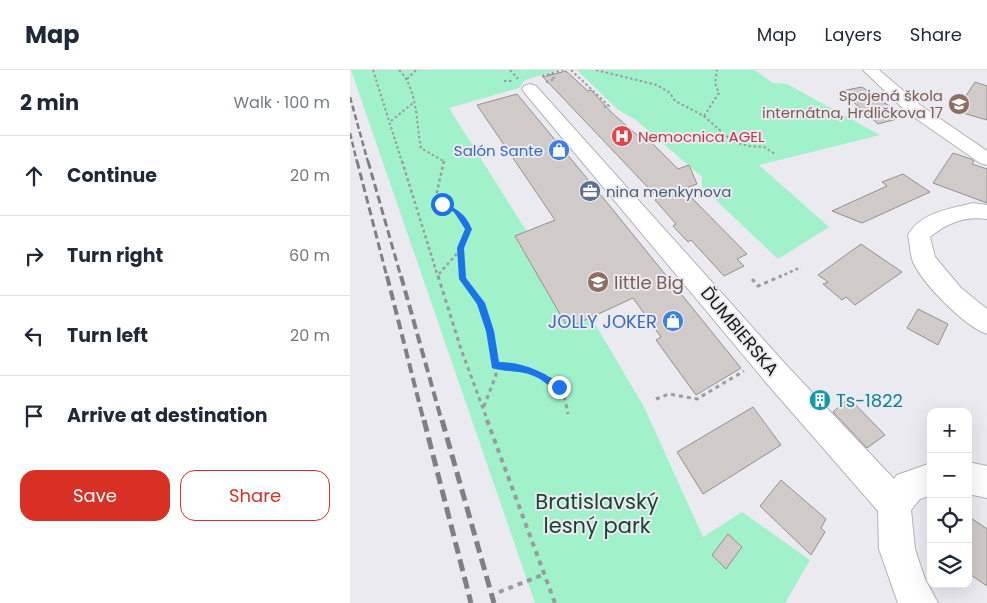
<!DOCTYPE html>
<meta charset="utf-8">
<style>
body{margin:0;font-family:Poppins,sans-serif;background:#f6f6f7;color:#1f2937}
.controls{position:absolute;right:15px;bottom:15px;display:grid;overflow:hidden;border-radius:10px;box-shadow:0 5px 20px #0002}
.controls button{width:45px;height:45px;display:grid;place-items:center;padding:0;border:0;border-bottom:1px solid #e0e1e3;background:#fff;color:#1f2937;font:25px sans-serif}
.stop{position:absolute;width:15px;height:15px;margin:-11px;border:4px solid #1a73e8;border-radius:50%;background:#fff}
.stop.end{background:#1a73e8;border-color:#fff;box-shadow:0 1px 5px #0008}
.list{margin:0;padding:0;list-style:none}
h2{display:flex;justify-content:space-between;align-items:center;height:65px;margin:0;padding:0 20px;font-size:21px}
h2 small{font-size:16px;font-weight:400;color:#747a83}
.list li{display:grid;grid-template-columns:32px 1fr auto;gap:15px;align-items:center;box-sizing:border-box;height:80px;padding:0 20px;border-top:1px solid #e0e1e3}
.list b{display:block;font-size:19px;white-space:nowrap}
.list em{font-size:16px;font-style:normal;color:#747a83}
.actions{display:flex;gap:10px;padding:15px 20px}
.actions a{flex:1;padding:11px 0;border:1px solid #d93025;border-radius:15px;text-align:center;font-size:18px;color:#d93025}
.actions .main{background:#d93025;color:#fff}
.icon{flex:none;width:28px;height:28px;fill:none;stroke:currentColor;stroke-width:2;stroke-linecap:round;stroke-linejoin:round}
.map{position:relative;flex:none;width:637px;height:533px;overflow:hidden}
header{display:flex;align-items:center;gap:30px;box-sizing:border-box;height:70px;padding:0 25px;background:#fff;border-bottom:1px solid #e0e1e3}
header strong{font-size:24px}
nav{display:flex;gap:28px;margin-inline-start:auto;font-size:18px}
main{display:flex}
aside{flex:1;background:#fff}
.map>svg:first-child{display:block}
</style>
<header>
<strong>Map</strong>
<nav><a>Map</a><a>Layers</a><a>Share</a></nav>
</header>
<main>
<aside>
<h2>2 min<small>Walk · 100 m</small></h2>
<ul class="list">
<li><svg class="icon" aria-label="ahead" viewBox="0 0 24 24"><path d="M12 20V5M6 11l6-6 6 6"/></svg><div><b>Continue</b></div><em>20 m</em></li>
<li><svg class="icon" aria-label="right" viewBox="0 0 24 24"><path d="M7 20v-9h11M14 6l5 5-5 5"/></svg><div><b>Turn right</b></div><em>60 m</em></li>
<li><svg class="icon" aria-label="left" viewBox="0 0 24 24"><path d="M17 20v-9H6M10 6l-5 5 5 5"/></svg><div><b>Turn left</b></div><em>20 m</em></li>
<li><svg class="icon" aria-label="arrive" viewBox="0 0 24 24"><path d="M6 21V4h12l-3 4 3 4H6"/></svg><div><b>Arrive at destination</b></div></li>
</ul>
<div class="actions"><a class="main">Save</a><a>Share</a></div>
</aside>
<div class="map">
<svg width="637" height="533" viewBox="0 0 637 533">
<rect width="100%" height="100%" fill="#eaeaf0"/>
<path fill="#a1f1cb" d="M1,0H208L175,10L169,18L99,38L177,162L165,167L218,258L241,247L294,337L353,467L392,442L460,490L435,533H185Z
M227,0H404L423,13L437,14L530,65L409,95L479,157L428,189L352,117V107L286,50L267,39Z"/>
<path fill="#d0cac8" stroke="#958f8d" d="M216,1L238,21L241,20L261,42L296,73L300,71L328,99L339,95L347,114L333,119L397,184L387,189L394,196L374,206L341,170L338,172L323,156L326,154L305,130L308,128L193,7Z
M625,12L637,16V50L606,41Z
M512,17L545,40L554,47L528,54L491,21Z
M167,24L259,135L391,298L346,325L306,270L311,267L283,228L218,258L165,166L205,150L127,35Z
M603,83L621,89L624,91L622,94L637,99V133L583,113Z
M553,104L580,122L512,153L482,141L537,116L532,112Z
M511,174L552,202L505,235L496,227L492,230L473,214L478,212L468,205Z
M568,239L598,254L588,275L557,258Z
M499,328L535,365L517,378L483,342Z
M403,337L431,375L353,424L327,382Z
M431,410L476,449L471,458L475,462L461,485L410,436Z
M618,446L637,459V516L618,503Z
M378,464L392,477L376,499L362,485Z"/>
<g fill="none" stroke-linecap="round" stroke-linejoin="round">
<g stroke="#b2b3b8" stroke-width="2">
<path id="minor" d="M513,0H529L570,35L637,81V95L630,93L558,43Z
M180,14L186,16L439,298L544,409L547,405L581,393V425L570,429L561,440L565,479L575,509L588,533H548L529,479L528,441L419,316L174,22L172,19L174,16Z
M623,133L637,135V149C615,146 597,153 580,167L585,187L611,218L637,239V264C614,256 573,214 563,192C560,184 560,173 558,165C571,142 600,139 623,133Z
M618,392L637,396V428L618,424Z"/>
</g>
<path stroke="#9a9a9f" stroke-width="2" stroke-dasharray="2.5 2.5" stroke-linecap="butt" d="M23,0L52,92
M49,0C68,19 66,53 71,78L95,92
M160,0L168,9
M221,0L259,36L254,37
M246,0L307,15L320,23L325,31L354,46L382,71L398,76L414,77L425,84
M192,6L213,0
M57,9L66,0
M154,11H164
M196,12L205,9L200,4
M354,46L369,23L365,13L367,0
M41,51L63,33"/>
<path stroke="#9a9a9f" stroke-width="2.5" stroke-dasharray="3 3" stroke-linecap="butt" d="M52,91L88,207
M94,91L86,126L111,147L118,159L111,178L113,207
M89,204L111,179
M429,207L451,197"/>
<path stroke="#9a9a9f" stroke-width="3" stroke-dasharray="4 4" stroke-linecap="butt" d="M88,206L111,279L138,352
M113,206L131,233L140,261L146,305L133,339
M402,209L408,216L431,206
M145,296C166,297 196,299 210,318C215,325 216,336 218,344
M306,329L319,324L347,329L394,301"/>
<path stroke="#9a9a9f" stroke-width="4" stroke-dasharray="5 5" stroke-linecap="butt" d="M137,350L205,533
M149,522L195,504"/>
<use href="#minor" fill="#fff" fill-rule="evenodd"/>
<path stroke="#808084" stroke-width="2.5" stroke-dasharray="6 3" stroke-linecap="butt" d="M0,27L18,92
M0,63L7,92"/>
<path stroke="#808084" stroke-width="3" stroke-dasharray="8 4" stroke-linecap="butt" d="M7,91L37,207
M18,91L51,207"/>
<path stroke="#808084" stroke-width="4" stroke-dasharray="10 5" stroke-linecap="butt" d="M37,206L74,352
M51,206L92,352"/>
<path stroke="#808084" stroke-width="5" stroke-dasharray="12 6" stroke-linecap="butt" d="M74,350L121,533
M92,350L144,533"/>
</g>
<path fill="#1a73e8" d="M92,132C107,139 115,143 122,159L114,178L116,208L135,233L144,261L149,292C173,292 192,301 212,315V320C204,322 196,312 188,308C173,299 157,303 142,298L136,261L127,234L109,209L107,178L115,159L104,142L90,136Z"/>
<defs>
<g id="school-disc" transform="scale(1.125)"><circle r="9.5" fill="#8d6e63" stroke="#eaeaf0"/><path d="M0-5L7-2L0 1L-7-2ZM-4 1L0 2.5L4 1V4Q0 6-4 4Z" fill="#fff"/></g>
<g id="hospital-disc" transform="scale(1.125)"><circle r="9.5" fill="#e0444e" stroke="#eaeaf0"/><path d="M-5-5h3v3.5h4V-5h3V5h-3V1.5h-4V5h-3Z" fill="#fff"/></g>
<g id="shop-disc" transform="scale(1.125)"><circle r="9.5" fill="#3f7fe0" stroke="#eaeaf0"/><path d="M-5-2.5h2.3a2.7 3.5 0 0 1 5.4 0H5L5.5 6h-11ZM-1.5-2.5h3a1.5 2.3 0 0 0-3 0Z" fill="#fff"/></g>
<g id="office-disc" transform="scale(1.125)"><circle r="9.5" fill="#5c6f8a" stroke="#eaeaf0"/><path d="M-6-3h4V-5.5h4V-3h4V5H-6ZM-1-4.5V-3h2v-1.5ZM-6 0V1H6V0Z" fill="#fff"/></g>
<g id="building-disc" transform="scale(1.125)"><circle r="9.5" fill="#0f9aa8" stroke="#eaeaf0"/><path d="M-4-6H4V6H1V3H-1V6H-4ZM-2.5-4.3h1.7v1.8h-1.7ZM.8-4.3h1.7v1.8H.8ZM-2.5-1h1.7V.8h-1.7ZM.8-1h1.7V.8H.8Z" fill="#fff"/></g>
</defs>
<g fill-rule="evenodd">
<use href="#school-disc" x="609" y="34"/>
<use href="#hospital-disc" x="272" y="66"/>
<use href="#shop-disc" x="209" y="80"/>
<use href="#office-disc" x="240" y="121"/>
<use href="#school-disc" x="248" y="212"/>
<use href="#shop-disc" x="323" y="251"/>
<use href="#building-disc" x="470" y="330"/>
</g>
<g text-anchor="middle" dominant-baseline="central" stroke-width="4" stroke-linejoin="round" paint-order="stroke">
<g font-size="15" fill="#785e54" stroke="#eaeaf0" text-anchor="end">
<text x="593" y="25">Spojená škola<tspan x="593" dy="17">internátna, Hrdličkova 17</tspan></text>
</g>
<g font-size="15" fill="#be3a42" stroke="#eaeaf0" text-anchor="start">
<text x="288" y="66">Nemocnica AGEL</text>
</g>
<g font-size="15" fill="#366cbe" stroke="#eaeaf0" text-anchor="end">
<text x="193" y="80">Salón Sante</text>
</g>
<g font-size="15" fill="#4e5e75" stroke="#eaeaf0" text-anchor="start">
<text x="256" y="121">nina menkynova</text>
</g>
<g font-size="18" fill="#785e54" stroke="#eaeaf0" text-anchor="start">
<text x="264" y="212">little Big</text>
</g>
<g font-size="18" fill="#366cbe" stroke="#eaeaf0" text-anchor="end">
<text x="307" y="251">JOLLY JOKER</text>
</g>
<g font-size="18" fill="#1b1b1d" stroke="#eaeaf0">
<text transform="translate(390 261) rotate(50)">ĎUMBIERSKA</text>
</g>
<g font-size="18" fill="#0d838f" stroke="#eaeaf0" text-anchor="start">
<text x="486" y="330">Ts-1822</text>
</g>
<g font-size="21" fill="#174532" stroke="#eaeaf0">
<text x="247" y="431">Bratislavský<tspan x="247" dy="24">lesný park</tspan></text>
</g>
</g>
</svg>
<div class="controls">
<button>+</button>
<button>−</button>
<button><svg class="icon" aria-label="locate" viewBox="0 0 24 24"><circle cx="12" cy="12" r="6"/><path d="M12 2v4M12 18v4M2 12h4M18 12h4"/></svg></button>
<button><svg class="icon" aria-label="layers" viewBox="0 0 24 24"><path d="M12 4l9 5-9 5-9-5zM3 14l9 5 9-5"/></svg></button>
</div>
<div class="stop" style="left:92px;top:134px"></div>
<div class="stop end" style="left:209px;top:317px"></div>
</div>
</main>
